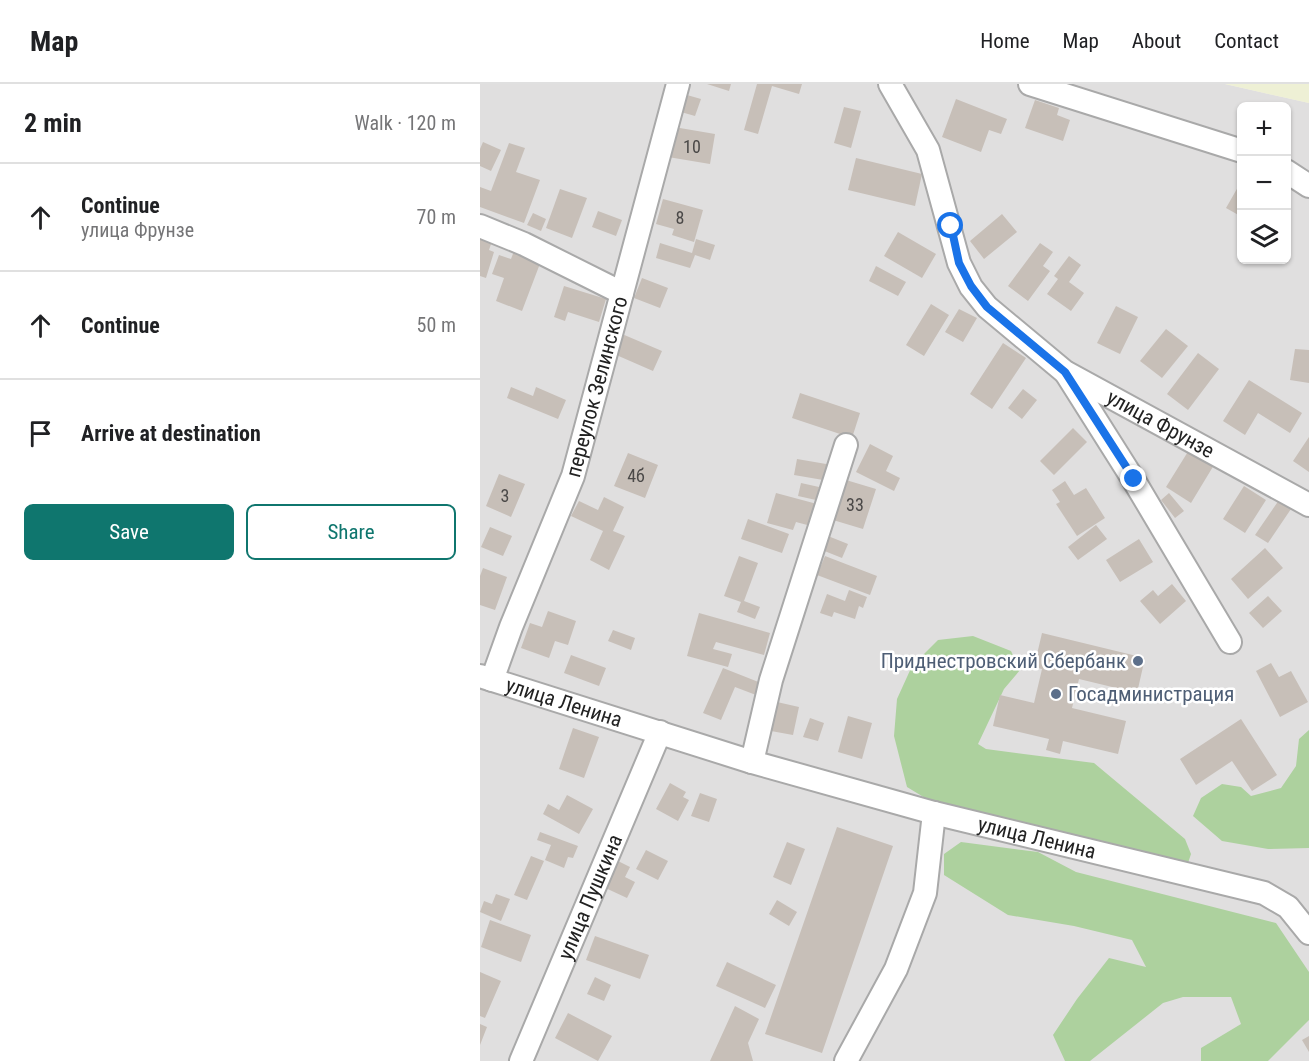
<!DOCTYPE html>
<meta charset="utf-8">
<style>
body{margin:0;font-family:"Roboto Condensed",sans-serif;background:#f6f6f6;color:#202124}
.controls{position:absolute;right:18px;top:18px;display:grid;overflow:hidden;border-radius:9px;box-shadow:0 2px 4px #0004}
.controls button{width:54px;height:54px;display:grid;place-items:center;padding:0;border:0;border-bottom:2px solid #e0e0e0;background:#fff;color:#202124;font:30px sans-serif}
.stop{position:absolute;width:18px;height:18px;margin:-14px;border:4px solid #1a73e8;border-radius:50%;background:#fff}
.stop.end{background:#1a73e8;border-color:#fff;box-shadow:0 2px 6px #0008}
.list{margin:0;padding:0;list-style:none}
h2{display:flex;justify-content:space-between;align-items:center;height:78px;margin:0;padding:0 24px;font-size:26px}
h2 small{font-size:20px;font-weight:400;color:#757577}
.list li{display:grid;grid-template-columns:39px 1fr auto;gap:18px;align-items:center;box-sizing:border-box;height:108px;padding:0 24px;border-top:2px solid #e0e0e0}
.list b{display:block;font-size:22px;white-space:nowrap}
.list p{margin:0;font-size:20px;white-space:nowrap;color:#757577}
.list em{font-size:20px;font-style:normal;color:#757577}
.actions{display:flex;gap:12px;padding:18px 24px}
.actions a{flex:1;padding:14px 0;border:2px solid #0f766e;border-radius:9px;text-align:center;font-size:21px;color:#0f766e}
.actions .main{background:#0f766e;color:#fff}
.icon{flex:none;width:33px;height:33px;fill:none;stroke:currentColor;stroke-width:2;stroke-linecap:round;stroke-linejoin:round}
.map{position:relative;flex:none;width:829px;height:977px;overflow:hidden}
header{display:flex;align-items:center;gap:36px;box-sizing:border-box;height:84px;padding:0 30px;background:#fff;border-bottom:2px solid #e0e0e0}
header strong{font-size:28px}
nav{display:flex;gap:33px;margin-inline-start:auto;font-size:21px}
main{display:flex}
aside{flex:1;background:#fff}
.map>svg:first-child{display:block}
</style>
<header>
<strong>Map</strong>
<nav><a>Home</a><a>Map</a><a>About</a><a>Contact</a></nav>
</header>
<main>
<aside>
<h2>2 min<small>Walk · 120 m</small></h2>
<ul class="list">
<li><svg class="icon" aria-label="ahead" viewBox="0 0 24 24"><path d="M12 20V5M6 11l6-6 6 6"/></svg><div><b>Continue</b><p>улица Фрунзе</p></div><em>70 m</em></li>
<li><svg class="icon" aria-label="ahead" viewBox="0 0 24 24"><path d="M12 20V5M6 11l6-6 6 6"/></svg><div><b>Continue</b></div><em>50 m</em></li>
<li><svg class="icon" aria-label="arrive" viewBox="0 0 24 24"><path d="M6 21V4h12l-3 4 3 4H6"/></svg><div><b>Arrive at destination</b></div></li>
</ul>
<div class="actions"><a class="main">Save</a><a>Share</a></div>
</aside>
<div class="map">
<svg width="829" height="977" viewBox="0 0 829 977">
<rect width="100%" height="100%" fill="#f2efe9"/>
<path fill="#e0dfdf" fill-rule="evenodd" d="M0,0H745L829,19V977H0ZM762,22H806V176H762Z"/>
<path fill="#eef0d5" d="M745,0H829V19Z"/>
<path fill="#add19e" d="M493,552L531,567L540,586L524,605L498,660L506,665L614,679L705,755L711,770L707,782L455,720L427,703L414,652L417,615L432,582L458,556Z
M829,646V764L788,765L742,757L713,732L721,714L742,700L761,703L771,712L801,704L816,682L819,655Z
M481,758L558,768L596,788L796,839L829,888V936L788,977H721V964L761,940L751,913H703L683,919L610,977H585L573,951L597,915L629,874L666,883L652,856L594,842L528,831L464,791V770Z"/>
<path fill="#c7bfb8" d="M227,0H251L249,7Z
M277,0H322L319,10L292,2L278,50L264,46Z
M207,11L221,15L215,32L201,28Z
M476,15L527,35L521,50L509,46L501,68L462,53Z
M555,16L579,24L577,31L590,36L583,57L545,44Z
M364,23L381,27L371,64L354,59Z
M194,43L235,50L230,80L188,73Z
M3,58L21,66L11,87L0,82V65Z
M29,59L45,64L36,88L60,96L44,139L0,123V103L11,107Z
M376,74L442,90L435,122L368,106Z
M762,96V133L746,124Z
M80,105L107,114L92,154L66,144Z
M183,115L223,126L214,158L192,151L194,145L176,140Z
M118,127L142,136L136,152L112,143Z
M53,129L66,135L61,147L47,141Z
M522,130L537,148L504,175L490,157Z
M418,148L456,170L442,194L404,172Z
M0,153L12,157L9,166L14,168L6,194L0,192Z
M216,155L235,161L230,176L215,171L210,184L176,174L180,159L212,169Z
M560,159L573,168L563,182L570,187L548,217L528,202Z
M34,167L61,177L42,227L16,217L24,194L12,190L19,171L31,175Z
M589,172L601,181L589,198L604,209L591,227L567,210L578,195L574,192Z
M396,182L426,198L418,212L389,197Z
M162,194L188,204L180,224L154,214Z
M84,202L126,215L119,238L88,228L85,237L74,233Z
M451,220L469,231L444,272L426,261Z
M636,222L658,233L640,270L617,259Z
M479,225L497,234L483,258L465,248Z
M686,245L708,262L682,294L660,277Z
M142,250L182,267L173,287L134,270Z
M523,259L546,274L512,325L490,310Z
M815,265L829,266V299L810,296Z
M718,269L739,285L708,326L687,310Z
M769,296L822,329L810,349L778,329L765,351L743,337Z
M31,303L53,312L56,303L86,316L78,335L27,314Z
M543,305L557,316L542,335L528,324Z
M320,309L380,329L372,354L312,334Z
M593,344L607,358L574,391L560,377Z
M829,353V388L813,377Z
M390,360L413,372L406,387L420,394L414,407L376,388Z
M709,366L734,381L711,419L686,403Z
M148,369L178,381L165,414L134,402Z
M317,375L352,381L349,397L314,391Z
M19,390L45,400L31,433L6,422Z
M366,396L396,405L383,445L353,436Z
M585,397L594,411L606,404L625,434L597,452L576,420L580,418L572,406Z
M321,399L339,403L336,416L318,412Z
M764,402L786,416L765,449L743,435Z
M296,409L337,420L331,442L316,438L313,446L287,439Z
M689,409L704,427L695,434L681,416Z
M124,413L144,423L133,447L145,452L129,486L110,476L123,447L91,432L99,417L118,426Z
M799,416L811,425L788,459L775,451Z
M268,435L309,450L302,469L261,455Z
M616,441L627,455L598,476L588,463Z
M10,443L32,452L23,472L1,463Z
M348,452L368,460L362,474L342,466Z
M659,455L673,478L640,498L626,476Z
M785,464L803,484L768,515L751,495Z
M259,472L278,479L264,517L280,523L275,535L257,528L261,518L244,512Z
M345,472L397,492L390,511L337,491Z
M3,484L27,493L15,526L0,521V492Z
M692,500L706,517L680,540L660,517L673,506L678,512Z
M369,506L387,513L383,524L379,522L375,535L354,528L352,533L340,529L347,510L365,517Z
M788,512L802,527L783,544L769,529Z
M68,527L96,537L88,561L75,557L69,574L41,564L50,539L62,543Z
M219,529L290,549L284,571L236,558L233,565L252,570L248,583L207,572Z
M133,546L155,554L151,566L128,557Z
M562,549L665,574L657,609L599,595L592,624L646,637L638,670L583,657L580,670L566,666L569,655L513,642L520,611L554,619L562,585L554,583Z
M91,571L126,584L119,602L84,589Z
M791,579L799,593L811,587L828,618L800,633L776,587Z
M243,584L281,599L276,611L255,603L241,636L223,629Z
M297,618L319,623L313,651L291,647Z
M368,632L392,639L382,675L358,668Z
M330,634L344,639L338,657L323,653Z
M761,635L797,691L772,707L752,677L716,701L700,675Z
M93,644L119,653L104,694L79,685Z
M190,699L206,708L203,713L209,716L198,737L176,725Z
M220,709L237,715L229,738L211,732Z
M87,711L113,725L99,750L63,730L68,720L79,726Z
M357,743L413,762L342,969L285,950Z
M60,748L98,762L93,774L88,773L84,784L65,776L71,761L57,756Z
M307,758L325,765L311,801L293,793Z
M166,766L188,777L178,796L156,785Z
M51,772L64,777L47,816L34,811Z
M132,774L150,783L145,793L155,798L147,814L119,801Z
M16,810L30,815L21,837L0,828L4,817L12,820Z
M297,816L317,828L309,842L289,830Z
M10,836L51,851L41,878L1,863Z
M115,852L169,871L160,895L106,876Z
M247,878L296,901L285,924L236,902Z
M0,888L21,897L5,934L0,932Z
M115,893L131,901L124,917L107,910Z
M255,922L279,935L268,959L273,977H230Z
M88,929L132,952L118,977L75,954Z
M0,940L7,943L0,961Z
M829,952V968L822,956Z"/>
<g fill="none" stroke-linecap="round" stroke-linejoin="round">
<g stroke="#a9a9a9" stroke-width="26">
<g id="minor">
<path id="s1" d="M410,0L448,66L479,179L491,203L507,223L585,288L829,421"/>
<path d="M550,0L762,67"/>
<path d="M806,87L829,102"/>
<path d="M0,142L44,160L142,209"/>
<path d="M586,289L653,395L750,558"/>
<path id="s2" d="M0,592L272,678L454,729L784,809L808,823L829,849"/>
<path id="s3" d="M12,596L31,543L93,392L198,0"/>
<path d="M272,678L291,596L366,361"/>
<path id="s4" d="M41,977L180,648"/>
<path d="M366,977L416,885L445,809L454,729"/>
</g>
</g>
<use href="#minor" stroke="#fff" stroke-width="22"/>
</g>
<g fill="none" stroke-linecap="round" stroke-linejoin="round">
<path stroke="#1a73e8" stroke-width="8" d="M471,142L479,179L491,202L507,223L585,288L654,395"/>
</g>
<g fill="#5c6f8a" stroke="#fff" stroke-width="2">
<circle cx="658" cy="577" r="6"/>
<circle cx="576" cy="610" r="6"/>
</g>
<g text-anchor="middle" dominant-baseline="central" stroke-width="5" stroke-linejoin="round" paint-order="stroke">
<g font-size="18" fill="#4b4948">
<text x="212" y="62">10</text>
<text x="200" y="133">8</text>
<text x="156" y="391">4б</text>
<text x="25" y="411">3</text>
<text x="375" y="420">33</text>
</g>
<g font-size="21" fill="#222" stroke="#fff">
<text stroke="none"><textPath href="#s3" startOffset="312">переулок Зелинского</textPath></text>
<text stroke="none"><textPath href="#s1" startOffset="456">улица Фрунзе</textPath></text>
<text stroke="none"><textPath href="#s2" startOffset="88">улица Ленина</textPath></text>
<text stroke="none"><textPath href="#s2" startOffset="580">улица Ленина</textPath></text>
<text stroke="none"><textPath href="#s4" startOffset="178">улица Пушкина</textPath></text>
</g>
<g font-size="21" fill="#4e5e75" stroke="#fff" text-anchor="end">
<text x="646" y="577">Приднестровский Сбербанк</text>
<text x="588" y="610" text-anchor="start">Госадминистрация</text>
</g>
</g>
</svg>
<div class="controls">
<button>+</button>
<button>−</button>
<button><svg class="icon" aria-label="layers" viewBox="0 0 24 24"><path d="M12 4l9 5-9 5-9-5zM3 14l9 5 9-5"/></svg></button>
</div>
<div class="stop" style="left:471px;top:142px"></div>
<div class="stop end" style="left:654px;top:395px"></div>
</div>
</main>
